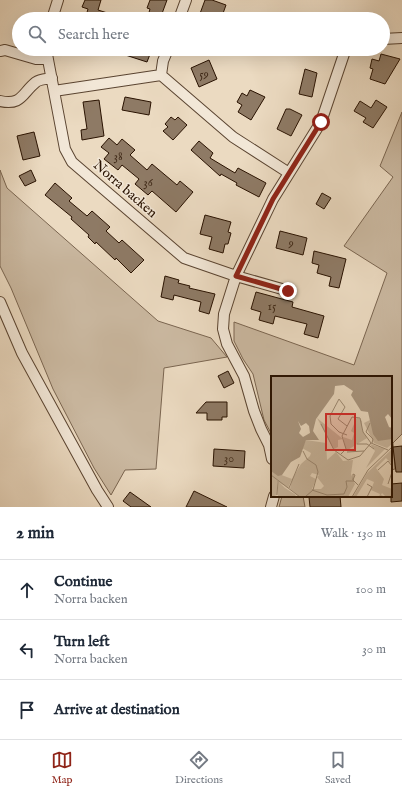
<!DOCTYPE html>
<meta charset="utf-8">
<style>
body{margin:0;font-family:"IM FELL English",serif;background:#f6f6f7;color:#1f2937}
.stop{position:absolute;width:12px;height:12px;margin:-9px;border:3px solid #8f2418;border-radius:50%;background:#fff}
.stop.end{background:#8f2418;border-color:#fff;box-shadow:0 1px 4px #0008}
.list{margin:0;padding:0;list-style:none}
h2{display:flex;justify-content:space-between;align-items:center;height:52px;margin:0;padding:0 16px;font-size:17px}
h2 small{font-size:13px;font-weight:400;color:#747a83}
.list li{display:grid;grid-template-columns:26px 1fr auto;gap:12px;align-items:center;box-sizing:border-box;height:60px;padding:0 16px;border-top:1px solid #e0e1e3}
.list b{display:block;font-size:15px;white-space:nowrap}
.list p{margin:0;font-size:13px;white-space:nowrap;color:#747a83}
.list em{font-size:13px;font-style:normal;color:#747a83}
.icon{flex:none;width:22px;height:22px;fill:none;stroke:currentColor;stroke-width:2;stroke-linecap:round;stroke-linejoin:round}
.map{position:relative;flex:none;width:402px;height:507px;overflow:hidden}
.search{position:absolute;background:#fff;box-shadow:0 4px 16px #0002;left:12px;right:12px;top:12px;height:44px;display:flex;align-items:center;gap:10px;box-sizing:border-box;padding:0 14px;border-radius:22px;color:#747a83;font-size:15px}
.sheet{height:232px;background:#fff}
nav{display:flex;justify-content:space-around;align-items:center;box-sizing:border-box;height:56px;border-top:1px solid #e0e1e3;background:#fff;font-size:11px;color:#747a83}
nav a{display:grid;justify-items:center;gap:2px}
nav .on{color:#8f2418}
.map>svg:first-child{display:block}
</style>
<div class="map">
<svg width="402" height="507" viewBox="0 0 402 507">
<rect width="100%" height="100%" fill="#ebdac1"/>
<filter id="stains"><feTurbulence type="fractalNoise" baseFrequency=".005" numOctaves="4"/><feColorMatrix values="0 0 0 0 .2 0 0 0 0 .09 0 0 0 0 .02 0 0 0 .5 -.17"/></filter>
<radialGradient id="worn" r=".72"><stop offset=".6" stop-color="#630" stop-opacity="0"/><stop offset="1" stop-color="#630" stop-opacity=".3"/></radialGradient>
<path fill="#cab8a0" stroke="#7a6550" d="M402,112V434L393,443L395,469L391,470V377H272V435L264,420L253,374L243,359L234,341V322L354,365L387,273L344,246L393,177L380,166Z
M0,170L7,188L158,321L211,338L227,357L164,368L156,469L125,470L111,495L94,468L53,389L11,288L0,266Z
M282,496H303L305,507H279Z"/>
<path fill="#8e7a65" stroke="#291201" d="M85,0H101L98,10L120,17V19H85L88,9L82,7Z
M150,0H167L160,19H147L150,9L147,8Z
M205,0H212L226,5L221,19H198Z
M114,49H152L147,62L113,51Z
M381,54L400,59L385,84L370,79L373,69L370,68L372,59L379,61Z
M209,60L217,79L199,87L191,68Z
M305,69L317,73L312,97L299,94Z
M250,90L265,97L251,120L238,112L242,105L237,102L242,93L247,96Z
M125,97L151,102L149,115L122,110Z
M99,100L104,136L82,140L81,130L87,129L83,102Z
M376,100L387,107L373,128L363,122L366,118L354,111L360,101L371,108Z
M286,109H290L302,115L291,136L277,129Z
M171,117L175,120L178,117L187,125L173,140L163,131L168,127L165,124Z
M34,132L40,156L23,160L17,136Z
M109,138L117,145L122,139L135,150L130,155L147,170L152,164L177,185L180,181L193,192L176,212L152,191L148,195L135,184L139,179L122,165L118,170L104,159L109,153L101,147Z
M199,141L213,153L210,158L235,173L238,168L266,183L259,197L236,185L237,183L221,174L220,176L191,150Z
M31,170L36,181L25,186L19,176Z
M55,183L72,198L69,201L87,216L92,211L110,227L106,231L119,243L122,240L144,260L131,273L116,258L115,260L96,242L95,244L88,237L89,235L71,219L72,217L45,195Z
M322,193L331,198L324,209L316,204Z
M205,215L231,222L228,232L231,233L228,244H225L223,253L209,249L212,237L200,234Z
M280,231L307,238L303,255L276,248Z
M314,251L346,259L339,288L329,286L331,277L317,273L319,265L312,263Z
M165,276L179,280L178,283L190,286L189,288L215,294L209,314L199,311L201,302L174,295L173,300L161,297Z
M256,292L293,302L292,307L324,316L318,338L304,334L307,324L275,316L273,324L259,320L261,312L251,309Z
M228,371L234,383L224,388L218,376Z
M206,402H227V417H222V420H207V413H196Z
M402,446V472H396L393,447Z
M214,449L245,451L244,468L213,466Z
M402,483V501L391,502V484Z
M194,491L227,507H186Z
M130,492L151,507H131L123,501Z
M317,496H340L341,507H310L309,497Z"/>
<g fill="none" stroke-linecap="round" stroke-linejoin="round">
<g stroke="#5a4431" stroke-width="12">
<path id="street" d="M52,19L58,0
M179,19L186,0
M383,39L402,38
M46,49L65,149L72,162L184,258L236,276L289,291
M168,49L163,61L161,75L233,137L289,173
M0,51L5,50L36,59H48
M54,91L161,75
M0,101C22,106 22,93 36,82C40,79 47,79 52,78
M0,302L22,353L97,490L108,507
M272,459L269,445L261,429L254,411L244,376L227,344L223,329L224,314L236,276L273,199L321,122L345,51L347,49
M271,507L274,496"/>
</g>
<use href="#street" stroke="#f2e7d7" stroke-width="10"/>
</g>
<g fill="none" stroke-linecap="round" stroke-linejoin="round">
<path stroke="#8f2418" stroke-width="5" d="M288,291L236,276L273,199L321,122"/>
</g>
<g text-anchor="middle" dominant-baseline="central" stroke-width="3" stroke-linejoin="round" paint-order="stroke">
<g font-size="12" fill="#422c1a">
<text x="204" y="74">59</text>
<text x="118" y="156">38</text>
<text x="148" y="182">36</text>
<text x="291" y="243">9</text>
<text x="272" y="306">15</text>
<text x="229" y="458">30</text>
</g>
<g font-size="14" fill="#291201" stroke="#f2e7d7">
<text transform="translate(125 189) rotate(41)">Norra backen</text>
</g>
</g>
<g transform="translate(271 376)">
<rect width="121" height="121" fill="#ebdac1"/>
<path d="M86,41L91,45V54L96,62L75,75L72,61L81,64L83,57L80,55ZM46,42L72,63L67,64V71L63,73ZM101,43V48L121,60V68L116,72L103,67L93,47ZM35,64L55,67L56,84L65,76L72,85L82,84L80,98L84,108L77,121H29L19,113L21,103L17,112L6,105V119L0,121V95L21,103L30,88L39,80L40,77L31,72ZM41,97L48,99L46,101L53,110L50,113H41L45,103L39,100ZM99,68L114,73L95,92L104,75ZM121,73V88L115,82L105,92L113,103L111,109L121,113V121H115L111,117L110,119L114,121H108L109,118L100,114L103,106L96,103L85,121H82L96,97ZM7,105L14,112L25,119L23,121H7Z" fill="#cab8a0" fill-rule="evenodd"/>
<path d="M0,0H121V43L117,38L114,41L118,51L121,52V63L107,65L102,58L97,36L90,35L80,19L82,15L73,9L64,10L63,18L45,43L42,55L48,64H35L29,81L20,86L11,99L7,100L0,95ZM27,45L30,50L35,47L38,50L39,57L32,61L28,57L30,53Z" fill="#a99680" fill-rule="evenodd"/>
<path fill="none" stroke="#9d8a74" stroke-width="1" d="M99,47L95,56L102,63L101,67M50,48L63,74L77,84L89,80L100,67M76,59L68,56L60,48L59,40L68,23L74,31L67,43L76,50M86,68H96L103,73M32,75L36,83L45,89L47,96L42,114L34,121M76,76L93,75M70,78L75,73L71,60L81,41L89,42L92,56L100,67L117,74M107,94L117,85L121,90M0,99L29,121M82,104V98L84,99L82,104L87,109M117,108L121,96M18,112L28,88M41,114L56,119L73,118L76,111L75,105H83M6,119L7,105M81,121L97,94L121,71M96,121L101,111L96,108"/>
<path fill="#d62828" fill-opacity="0.15" stroke="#d62828" stroke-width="2" d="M55,38H84V74H55Z"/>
<rect width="121" height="121" fill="none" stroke="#291201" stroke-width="2"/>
</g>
<rect width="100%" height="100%" filter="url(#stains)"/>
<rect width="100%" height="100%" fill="url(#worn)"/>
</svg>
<div class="stop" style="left:321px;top:122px"></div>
<div class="stop end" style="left:288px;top:291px"></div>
<div class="search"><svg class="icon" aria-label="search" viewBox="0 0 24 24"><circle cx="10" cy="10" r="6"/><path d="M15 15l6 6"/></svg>Search here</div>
</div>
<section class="sheet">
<h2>2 min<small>Walk · 130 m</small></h2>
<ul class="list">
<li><svg class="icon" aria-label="ahead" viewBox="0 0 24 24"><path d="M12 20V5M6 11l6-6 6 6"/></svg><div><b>Continue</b><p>Norra backen</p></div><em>100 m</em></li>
<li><svg class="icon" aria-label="left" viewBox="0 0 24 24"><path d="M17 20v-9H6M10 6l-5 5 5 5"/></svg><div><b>Turn left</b><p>Norra backen</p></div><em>30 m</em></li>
<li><svg class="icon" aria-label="arrive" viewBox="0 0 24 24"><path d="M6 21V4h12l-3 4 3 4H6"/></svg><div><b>Arrive at destination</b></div></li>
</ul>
</section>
<nav>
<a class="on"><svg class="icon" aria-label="map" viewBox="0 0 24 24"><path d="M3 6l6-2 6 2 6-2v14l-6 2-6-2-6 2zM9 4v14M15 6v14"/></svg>Map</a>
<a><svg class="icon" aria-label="directions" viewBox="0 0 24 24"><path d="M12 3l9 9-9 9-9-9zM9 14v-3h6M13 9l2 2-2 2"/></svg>Directions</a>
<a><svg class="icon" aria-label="saved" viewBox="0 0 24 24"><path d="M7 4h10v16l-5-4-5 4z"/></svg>Saved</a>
</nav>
